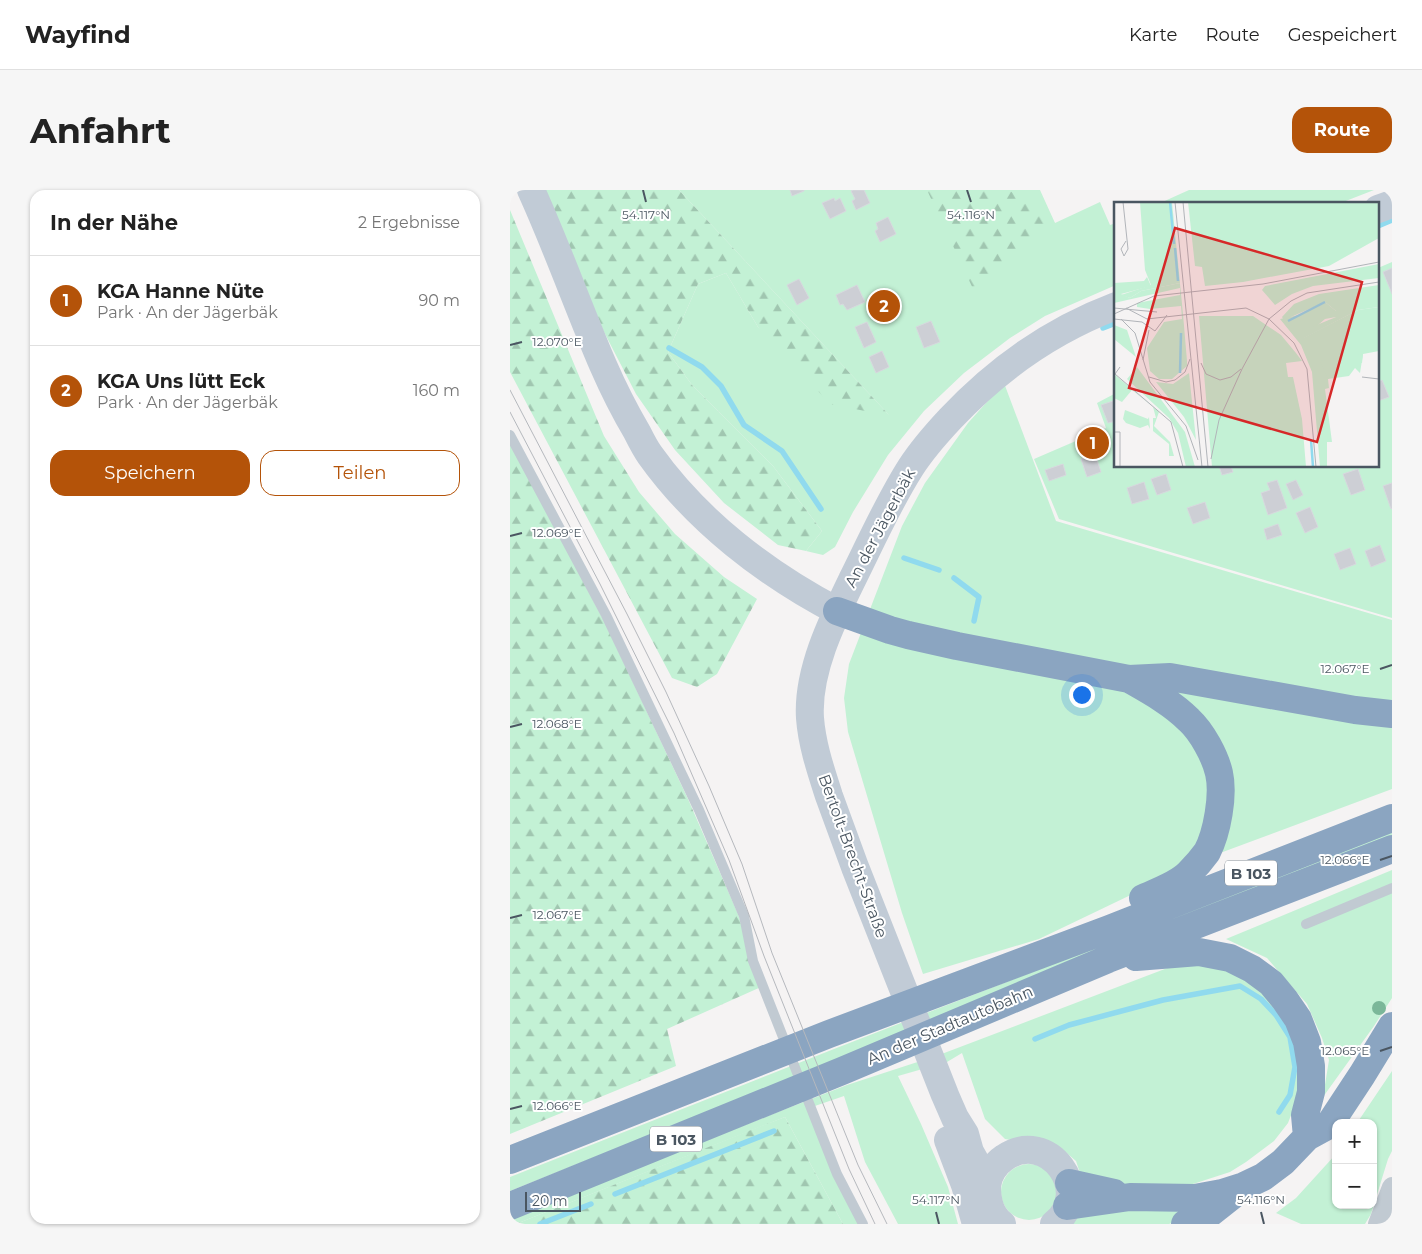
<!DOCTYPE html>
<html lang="de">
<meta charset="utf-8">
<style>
body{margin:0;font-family:Montserrat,sans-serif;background:#f6f6f6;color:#222}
.controls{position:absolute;right:15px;bottom:15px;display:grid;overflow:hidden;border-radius:10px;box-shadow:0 1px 4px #0004}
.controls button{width:45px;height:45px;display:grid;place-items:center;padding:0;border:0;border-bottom:1px solid #e0e0e0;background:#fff;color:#222;font:25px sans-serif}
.scale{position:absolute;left:15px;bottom:12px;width:56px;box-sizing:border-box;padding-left:5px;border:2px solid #4a5661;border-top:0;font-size:14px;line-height:18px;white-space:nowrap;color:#4a5661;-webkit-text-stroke:4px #fff;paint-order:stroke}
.you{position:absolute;left:571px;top:504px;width:18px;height:18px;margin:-12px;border:4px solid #fff;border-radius:50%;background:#1a73e8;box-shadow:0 0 0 8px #1a73e833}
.badge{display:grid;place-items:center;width:32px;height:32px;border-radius:50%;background:#b45309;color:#fff;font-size:16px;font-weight:700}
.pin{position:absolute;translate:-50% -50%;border:2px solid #fff;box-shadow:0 1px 5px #0006}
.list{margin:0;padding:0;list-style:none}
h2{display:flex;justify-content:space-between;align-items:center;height:65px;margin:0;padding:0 20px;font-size:21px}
h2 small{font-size:16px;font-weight:400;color:#767676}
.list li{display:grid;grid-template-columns:32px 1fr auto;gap:15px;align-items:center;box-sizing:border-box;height:90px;padding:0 20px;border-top:1px solid #e0e0e0}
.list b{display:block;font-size:19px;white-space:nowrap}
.list p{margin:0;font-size:16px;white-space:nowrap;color:#767676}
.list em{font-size:16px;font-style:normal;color:#767676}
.actions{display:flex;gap:10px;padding:15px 20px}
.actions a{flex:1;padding:11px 0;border:1px solid #b45309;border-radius:15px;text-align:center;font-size:18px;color:#b45309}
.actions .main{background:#b45309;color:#fff}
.map{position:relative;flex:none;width:882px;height:1034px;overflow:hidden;border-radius:15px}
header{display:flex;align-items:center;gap:30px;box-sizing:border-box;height:70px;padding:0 25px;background:#fff;border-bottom:1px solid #e0e0e0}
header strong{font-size:24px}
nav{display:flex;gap:28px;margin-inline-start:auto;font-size:18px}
.intro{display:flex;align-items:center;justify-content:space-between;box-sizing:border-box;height:120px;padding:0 30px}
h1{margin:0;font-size:35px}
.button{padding:12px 22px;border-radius:15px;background:#b45309;color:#fff;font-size:18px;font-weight:700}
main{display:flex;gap:30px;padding:0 30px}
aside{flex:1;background:#fff;border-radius:15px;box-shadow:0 1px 4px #0004}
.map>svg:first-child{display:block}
</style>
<header>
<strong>Wayfind</strong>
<nav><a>Karte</a><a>Route</a><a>Gespeichert</a></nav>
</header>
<div class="intro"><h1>Anfahrt</h1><a class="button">Route</a></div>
<main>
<aside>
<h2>In der Nähe<small>2 Ergebnisse</small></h2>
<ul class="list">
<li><span class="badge">1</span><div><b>KGA Hanne Nüte</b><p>Park · An der Jägerbäk</p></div><em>90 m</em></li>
<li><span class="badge">2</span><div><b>KGA Uns lütt Eck</b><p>Park · An der Jägerbäk</p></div><em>160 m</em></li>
</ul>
<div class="actions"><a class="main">Speichern</a><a>Teilen</a></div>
</aside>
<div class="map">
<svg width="882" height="1034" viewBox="0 0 882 1034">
<defs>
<pattern id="forest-firs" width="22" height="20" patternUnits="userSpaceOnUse" patternTransform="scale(1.25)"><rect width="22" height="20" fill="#c3f1d5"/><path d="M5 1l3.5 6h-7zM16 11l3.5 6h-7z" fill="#a0c6b0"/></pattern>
</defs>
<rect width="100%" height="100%" fill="#f5f3f3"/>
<path fill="#c3f1d5" d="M169,0H530L545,33L590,12L600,35L606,33V95L535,126L500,148L454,183L414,221L378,265L343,322L325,357L313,365L296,361L312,341L263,276L182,195L158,162L188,94L216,83L248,137L379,225Z
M679,0H864L828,14H648Z
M882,72V428L549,329L524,269L596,238L587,213L606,203V276H868V78Z
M494,193L546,331L882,430V599L702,666L529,749L413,784L392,723L338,542L334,508L339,474L392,336L415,293L458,233Z
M882,642V648L0,1001V987L324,859Z
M882,680V808L864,836L813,907L819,870L812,848L797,814L757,768L716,749Z
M689,771L742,789L776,827L788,857L793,894L778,933L764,951L736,972L720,982L683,994L650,1000L613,995L570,983L566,971L552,959L495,949L475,929L452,863L437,872L388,886L411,934L438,997L448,1034H388L355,972L334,906L299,918L349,1034H333L275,927L6,1034H0V1027L337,895L429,865L660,777Z
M882,881V961L878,969L861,1024L855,1034H791L766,1023L786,1008L826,964V1015H863V933H847Z
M491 1002a28 28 0 1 1 56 0a28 28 0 1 1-56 0Z
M588,1020H698L659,1034H560L572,1024Z"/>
<path fill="url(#forest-firs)" d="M34,0H169L380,226L320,214L248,137L216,83L188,94L158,162L182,195L263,276L312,341L296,361L268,355L214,313L165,260L126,204L94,142Z
M417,0H499L545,33L465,103Z
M0,20L94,246L129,302L165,344L214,387L247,409L207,484L187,497L162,488L0,182Z
M0,252L95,433L178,609L228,724L251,797L157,839L166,876L0,944Z
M275,927L333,1034H6L251,936Z"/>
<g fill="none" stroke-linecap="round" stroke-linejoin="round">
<path stroke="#90daee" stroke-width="5.5" d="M868,36L882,30
M593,138L606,133
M159,158L192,177L211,196L234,235L272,261L311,319
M394,368L429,380
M444,388L469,407L464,431
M525,849L559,835L653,810L730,796L751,809L766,825L780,847L785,877L780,905L769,922
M105,1004L264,941
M30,1034L81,1014"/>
</g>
<path fill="#cdcfd5" stroke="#d7d9de" d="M280,0H294V1L282,6Z
M343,0H354L360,13L346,20L342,11L345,9L341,1Z
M324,8L325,11L330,8L336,21L320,29L312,13Z
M378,27L386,44L370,52L365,41L368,39L366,33Z
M882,78V104L873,82Z
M289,89L299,108L287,115L277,95Z
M347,95L355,112L337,120L333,114L330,115L326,105Z
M421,131L430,152L414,158L406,137Z
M357,132L366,152L354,158L345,137Z
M372,161L379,177L366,183L359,167Z
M872,190L879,207L868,211V192Z
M606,210V231L598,233L591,215Z
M585,264L591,282L577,287L571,269Z
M553,274L556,285L539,291L535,280Z
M709,276H721L723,282L712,285Z
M848,279L855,300L841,305L833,284Z
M656,284L661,300L647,305L641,289Z
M767,290L777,318L758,325L751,303L760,300L757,293Z
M786,290L793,305L783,310L776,294Z
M634,292L639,309L622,314L617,298Z
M882,293V318L881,319L873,296Z
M695,312L700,328L683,334L677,318Z
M800,317L808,337L795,343L786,323Z
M768,334L772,345L757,350L754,339Z
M870,355L876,371L861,377L855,361Z
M840,358L846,374L830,380L824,364Z"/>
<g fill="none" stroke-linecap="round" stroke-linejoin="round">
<path stroke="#c1cad2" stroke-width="10" d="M0,245L96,425L189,620L234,726L243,771L327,984L353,1034
M796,734L882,698"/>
<path stroke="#c1cad2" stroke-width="20" d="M868,1034L882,997"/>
<path stroke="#c1cbd6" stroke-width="28" d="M21,0C47,57 68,117 93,175C103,198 114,220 127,242C131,250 135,258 140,265C187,331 256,384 327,421
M868,19L882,14
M438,950L455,995L466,1034
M477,992L460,962L455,944L445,928L435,905C405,829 375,753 345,677C336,653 328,630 319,606C311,581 302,555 300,528C297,482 322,431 342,390C361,352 378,313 401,277C412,260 426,244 440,229C486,180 542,140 606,116
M492,1034C480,1025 477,1010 477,996C478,985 485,974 494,968C538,937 585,1002 544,1034"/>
<path stroke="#8ba5c1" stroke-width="28" d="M327,421L380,440L398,445L447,456L619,489L660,487L845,520L882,524
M619,489C640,501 662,513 679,530C692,542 705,566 709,583C714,605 707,643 697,662C692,669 685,677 679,683C669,694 647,702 633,708
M626,767L689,762L720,768L742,779L761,793L775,810L788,829L797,852L801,876V902L795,925L797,947
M0,970L319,844L599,739L882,628
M559,993L604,1003
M0,1016L332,881L598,769L882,659
M557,1016L620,1007L685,1008L712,1003L734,996L753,987L773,972L797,947L819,935L852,885L882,836
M675,1034L699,1024L723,1005"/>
<path stroke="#b5b8bd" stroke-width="1" d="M0,200L117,424L156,502L199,596L232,674L262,763L348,975L377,1034
M0,222L90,394L164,543L219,670L254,766L339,979L365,1034"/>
</g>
<circle fill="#7bb799" cx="869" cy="818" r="7"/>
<path fill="none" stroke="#4a5661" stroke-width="2" d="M133,0L136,12M457,0L461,12M0,155L12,152M0,346L12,343M870,479L882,475M0,537L12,534M870,670L882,666M0,728L12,725M870,861L882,857M0,919L12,916M426,1022L429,1034M751,1022L754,1034"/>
<g text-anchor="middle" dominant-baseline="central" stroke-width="4" stroke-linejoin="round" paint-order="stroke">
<g fill="#fff" stroke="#808990" stroke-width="1">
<rect x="715" y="670.5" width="52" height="25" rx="4"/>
<rect x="140" y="936.5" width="52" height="25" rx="4"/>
</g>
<g font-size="15" font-weight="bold" fill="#4a5661">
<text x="741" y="683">B 103</text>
<text x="166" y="949">B 103</text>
</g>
<g font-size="16" fill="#4a5661" stroke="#fff">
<text transform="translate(370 338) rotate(-62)">An der Jägerbäk</text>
<text transform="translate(343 666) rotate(70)">Bertolt-Brecht-Straße</text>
<text transform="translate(440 835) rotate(-23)">An der Stadtautobahn</text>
</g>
</g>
<g transform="translate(604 12)">
<rect width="265" height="265" fill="#f5f3f3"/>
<path d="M58,0L69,112L73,159V164L58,177H45L36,169L33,146L50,120L68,117L67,104L36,107L23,105V101L66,93V86L0,101V81L30,79L33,75L37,84L7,92L16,96L27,89L66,81ZM211,100L222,109V115L211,117L189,136L244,108L265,105V149L249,152L246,171L241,166L235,174L214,177L215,186L211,187L218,240H213V265H206L198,170L187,143L166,117L185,113ZM85,114H139L167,133L182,151L188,159L172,161L174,175H179L188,217L192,265H98ZM23,165L71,230L81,265H72L64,231L55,216L13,177ZM75,171L82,238L70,215L42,180L59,182ZM0,172L45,210L40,224L56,240L60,254H55V242L39,229V216H42L39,205L18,188L8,200L0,196ZM11,208L34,217L35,215L36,227L34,223L26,226L12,221L9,217Z" fill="#c3f1d5"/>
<path d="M26,0H58L66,81L27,89L16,96L7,93L37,83L31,68ZM74,0H265V36L215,64L129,80L91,84L88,65L81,64ZM265,62V76L199,84L178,92L161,103L148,88L151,84ZM265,83V105L244,108L188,137L193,127L222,115V109L211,100L170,118L168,115L180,102L205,92ZM0,123L13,128L22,155L0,137ZM249,152L248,161H234L214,177L206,159Z" fill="#c3f1d5"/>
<path fill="none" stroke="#90daee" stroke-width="2.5" d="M56,0L60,42M61,46L64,79M174,119L211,100M66,171L67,131M197,238L199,265"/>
<path fill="none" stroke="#b1b4b9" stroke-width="1" d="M9,0L14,47L10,54L7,47L12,39M61,0L88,265M69,0L94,265M0,106L43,110M12,106L33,117L132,106L155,117M0,112L40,94L149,82L265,60M0,117L28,120L41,129L53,113M7,117L21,131L36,180L72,224L84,258M29,158L35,128M87,161L92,172L106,178L117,175L127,167M6,165L1,172L57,220L69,265M35,175L52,180L61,178L71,170L76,157M248,175L265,177M0,230H6V265M97,257L105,218L128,167L155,117M202,265L193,167L180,141L155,117L177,99L193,91L265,80"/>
<path fill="#d62828" fill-opacity="0.15" stroke="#d62828" stroke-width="2.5" d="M61,26L248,80L203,240L15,186Z"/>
<rect width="265" height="265" fill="none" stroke="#4a5661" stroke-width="2.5"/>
</g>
<g font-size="12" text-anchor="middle" fill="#4a5661" stroke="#fff" stroke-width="4" stroke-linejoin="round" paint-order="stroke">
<text x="136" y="29">54.117°N</text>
<text x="461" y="29">54.116°N</text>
<text x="47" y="156">12.070°E</text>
<text x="47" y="347">12.069°E</text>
<text x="835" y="483">12.067°E</text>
<text x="47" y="538">12.068°E</text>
<text x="835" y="674">12.066°E</text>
<text x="47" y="729">12.067°E</text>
<text x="835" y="865">12.065°E</text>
<text x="47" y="920">12.066°E</text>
<text x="426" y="1014">54.117°N</text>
<text x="751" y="1014">54.116°N</text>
</g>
</svg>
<div class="controls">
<button>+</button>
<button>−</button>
</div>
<div class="scale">20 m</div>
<div class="you"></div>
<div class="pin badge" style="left:583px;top:253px">1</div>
<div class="pin badge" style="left:374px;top:116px">2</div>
</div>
</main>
